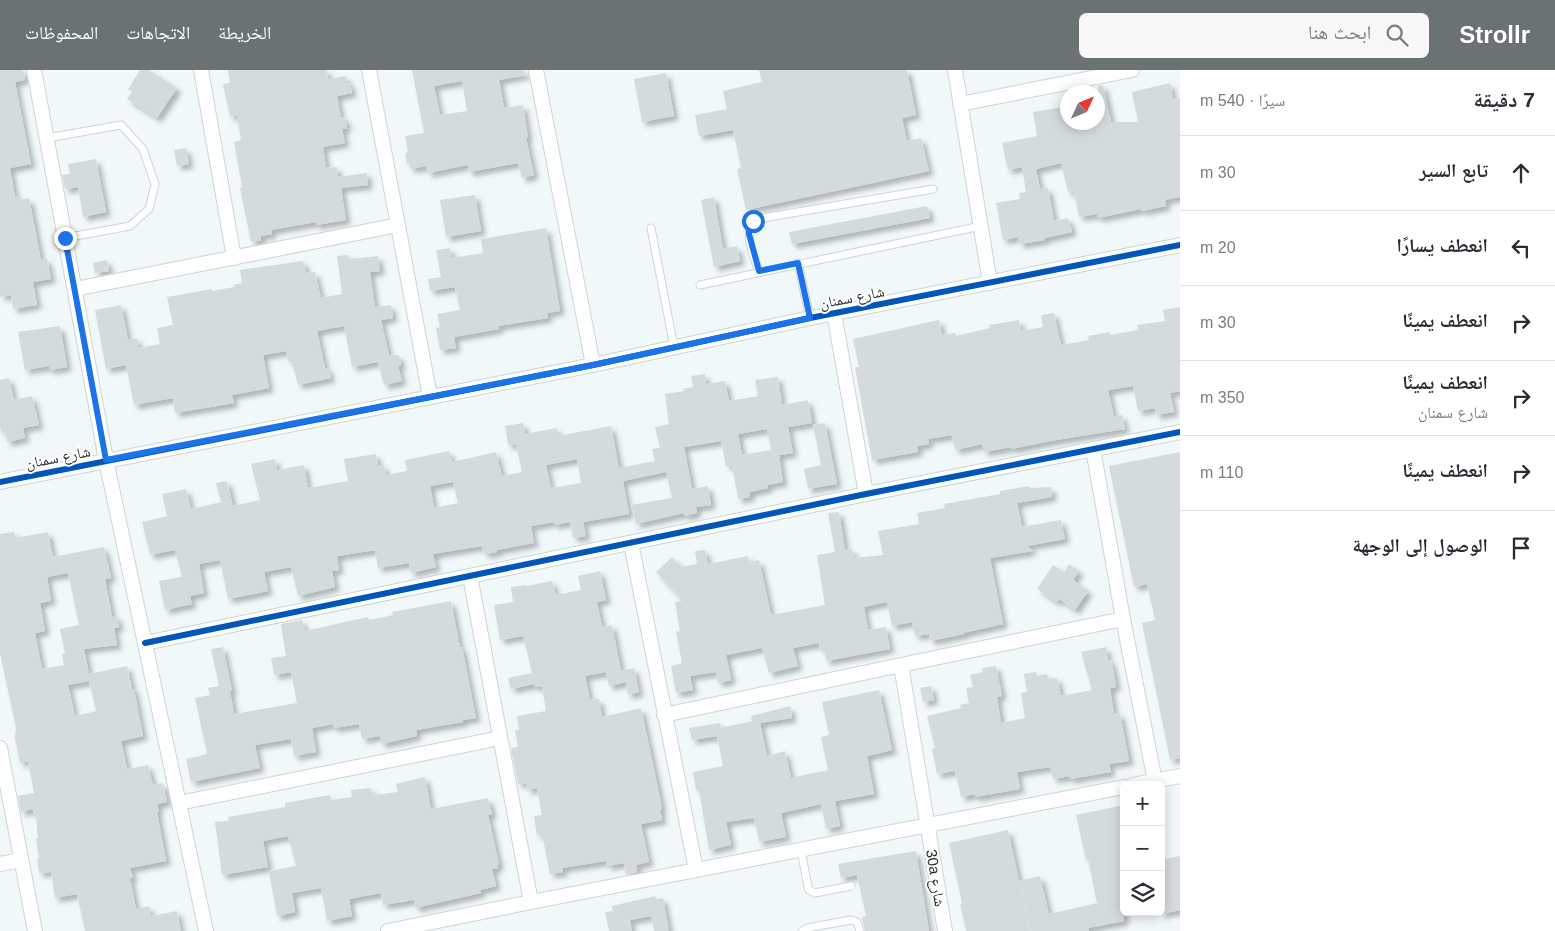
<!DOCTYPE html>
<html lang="ar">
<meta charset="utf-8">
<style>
body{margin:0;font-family:Helvetica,"Noto Naskh Arabic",sans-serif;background:#f7f7f7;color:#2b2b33;direction:rtl}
.controls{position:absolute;right:15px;bottom:15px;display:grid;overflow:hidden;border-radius:8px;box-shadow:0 2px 12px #0003}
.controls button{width:45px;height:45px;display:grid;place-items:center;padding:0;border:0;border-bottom:1px solid #e1e1e2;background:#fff;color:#2b2b33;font:25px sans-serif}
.compass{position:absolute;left:1060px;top:15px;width:45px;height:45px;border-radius:50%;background:#fff;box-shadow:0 2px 12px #0003;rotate:46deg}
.stop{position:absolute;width:15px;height:15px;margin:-11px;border:4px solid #1a73e8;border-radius:50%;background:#fff}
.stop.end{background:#1a73e8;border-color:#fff;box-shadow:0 1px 5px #0008}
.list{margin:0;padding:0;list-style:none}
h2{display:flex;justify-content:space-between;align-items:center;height:65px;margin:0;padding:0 20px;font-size:21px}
h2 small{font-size:16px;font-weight:400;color:#7c7c81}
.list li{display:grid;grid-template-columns:32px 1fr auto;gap:15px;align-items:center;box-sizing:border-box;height:75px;padding:0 20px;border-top:1px solid #e1e1e2}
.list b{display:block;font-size:19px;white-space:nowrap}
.list p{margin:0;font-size:16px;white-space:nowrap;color:#7c7c81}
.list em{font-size:16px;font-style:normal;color:#7c7c81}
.icon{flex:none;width:28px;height:28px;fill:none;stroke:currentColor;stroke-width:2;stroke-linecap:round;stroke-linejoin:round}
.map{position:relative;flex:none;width:1180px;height:861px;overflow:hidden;direction:ltr}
header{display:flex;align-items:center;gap:30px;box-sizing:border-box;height:70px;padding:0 25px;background:#6b7274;color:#fff}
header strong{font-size:24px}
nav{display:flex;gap:28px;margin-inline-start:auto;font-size:18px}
.search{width:350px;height:45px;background:#f7f7f7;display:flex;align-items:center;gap:12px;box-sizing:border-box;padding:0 18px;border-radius:8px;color:#7c7c81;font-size:19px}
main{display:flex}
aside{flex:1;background:#fff}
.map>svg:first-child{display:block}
</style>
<header>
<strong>Strollr</strong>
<div class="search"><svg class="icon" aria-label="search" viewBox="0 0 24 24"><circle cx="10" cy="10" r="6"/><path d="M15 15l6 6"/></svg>ابحث هنا</div>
<nav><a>الخريطة</a><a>الاتجاهات</a><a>المحفوظات</a></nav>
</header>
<main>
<aside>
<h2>7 دقيقة<small>سيرًا · 540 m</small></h2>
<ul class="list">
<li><svg class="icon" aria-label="ahead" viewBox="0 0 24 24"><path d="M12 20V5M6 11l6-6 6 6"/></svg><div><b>تابع السير</b></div><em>30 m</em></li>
<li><svg class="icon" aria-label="left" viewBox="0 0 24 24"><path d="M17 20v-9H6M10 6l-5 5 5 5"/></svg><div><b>انعطف يسارًا</b></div><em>20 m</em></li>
<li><svg class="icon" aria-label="right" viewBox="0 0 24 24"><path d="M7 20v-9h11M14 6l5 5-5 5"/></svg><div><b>انعطف يمينًا</b></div><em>30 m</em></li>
<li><svg class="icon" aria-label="right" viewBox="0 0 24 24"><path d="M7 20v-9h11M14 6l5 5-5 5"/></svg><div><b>انعطف يمينًا</b><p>شارع سمنان</p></div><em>350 m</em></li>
<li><svg class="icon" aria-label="right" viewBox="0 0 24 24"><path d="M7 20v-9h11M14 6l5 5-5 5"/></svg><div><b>انعطف يمينًا</b></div><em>110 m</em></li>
<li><svg class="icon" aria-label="arrive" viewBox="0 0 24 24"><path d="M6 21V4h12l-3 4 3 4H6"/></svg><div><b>الوصول إلى الوجهة</b></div></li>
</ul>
</aside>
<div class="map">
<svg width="1180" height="861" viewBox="0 0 1180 861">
<defs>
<filter id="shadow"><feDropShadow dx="4.5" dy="4.5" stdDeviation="2.5" flood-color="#0004"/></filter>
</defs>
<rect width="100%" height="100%" fill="#f0f8fa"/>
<path fill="#d4dbdd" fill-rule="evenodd" filter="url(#shadow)" d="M0,0H23L25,10L15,12L31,94L10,98L15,127L21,126V130L29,128L41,190L47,189L51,209L33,212L37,235L13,239L11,225L0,227Z
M140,0H149L177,18L157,48L127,29L132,22L128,19Z
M228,0H327L328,9L346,6L347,13H350L352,23L337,26L341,48L345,47L347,58L342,59L345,73L323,77L326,98L337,97L338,107L367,103L368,115L341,118L346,150L316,155V152L271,160L272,164L261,166V170L251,172L240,118L242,117L234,72L241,70L237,45L230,47L223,14L230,13Z
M412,0H524L525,5L499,10L504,38L523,35L528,68H526L534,105L522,108L518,93L469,102L468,95L428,103L426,96L411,99L409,93L407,94L405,83L408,82L405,66L424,63ZM462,11L467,41L440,45L434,16Z
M759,0H907L916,45L902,48L907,71L921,68L929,101L746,140L737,99L741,98L733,60L699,66L695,45L727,39L723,21L762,12Z
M666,3L674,46L642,52L634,9Z
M1170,13L1173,29L1180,28V127L1165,130L1166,136L1142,141L1141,139L1098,148L1097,144L1079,147L1074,121L1068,122L1061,93L1036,99L1040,119L1048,118L1054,151L1068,148L1072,162L1045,168V170L1020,174L1018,167L1003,170L996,133L1020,129L1019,123L1026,122L1022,97L1008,100L1002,73L1037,66L1033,42L1068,36V52H1098V16L1103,15L1111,52H1138L1132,22Z
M186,78L189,94L177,96L174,80Z
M96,89L106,142L83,147L78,117L65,119L62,105L70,104L68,94Z
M475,125L481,161L446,167L440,130Z
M714,127L723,179L737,176L740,191L714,197L701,130Z
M927,136L930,148L792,174L789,162Z
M546,158L560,241L547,243L548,248L498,256L499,259L454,267L456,278L440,280L436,258L440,257L437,244L460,240L455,217L430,221L428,209L441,207L436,180L450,178L452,188L483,183L481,169Z
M348,185L349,189L378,186L380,201L370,202L375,237L391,235L393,248L381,250L389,286L399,285L401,296H398L402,311L384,315L378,292L352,297L344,256L317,261L325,298H328L331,308L298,315L292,291H288L286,281L263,285L269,318L232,325L234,333L175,343L173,328L134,335L126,295L106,299L95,240L121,235L128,270L137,268L139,278L160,274L157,258L173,255L167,227L212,219V221L234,217V215L242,213L240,200L303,191L306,203L315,202L321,228L342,224L337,186Z
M107,190L109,201L95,203L93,193Z
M1180,237V321L1170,323L1174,342L1156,345L1155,338L1138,341L1133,316L1108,320L1114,347L1122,345L1125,359L1056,370L1011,379V377L984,382L982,374L955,380L952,365L928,369L929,374L917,376L918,382L872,390L855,297H859L853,269L939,250L942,265L955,263L956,266L990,258L989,255L1019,250L1021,261L1043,257L1041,245L1054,243L1061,275L1089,270L1088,266L1110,262V265L1138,260L1137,255L1165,251L1163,240Z
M60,256L67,297L50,300L49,296L25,300L18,262Z
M705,304L706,314L725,311L729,331L758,326L755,310L778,307L782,335L808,330L812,353L788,357L793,383L779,385L783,412L767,415L768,418L750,422V427L738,429L732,395L726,396L721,371L684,377L692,419L708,416L711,435L696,437L697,443L685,446L684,443L636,454L631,435L672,428L666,402L623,411L629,444L583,452L586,466L573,468L570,452L554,455V452L531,456L534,473L497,480V482L484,484L482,476L433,484L436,497L411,503L409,493L378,498L375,480L337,486L339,500L332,501L335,517L298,526L291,497L264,502L268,521L228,529L220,490L199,494L204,523L190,526L192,534L165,540L159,511L182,507L175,480L150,485L142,452L167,446L162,424L186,419L191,439L221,432L216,413L227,411L233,436L260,430L251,394L275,389L277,400L304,395L308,418L348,411L344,389L376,384L378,396L384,395L386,405L407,401L405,390L449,381L452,392L496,382L502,406L522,402L516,374L508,375L505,356L523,353L525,364L557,358L558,366L611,356L619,398L655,391L652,379L660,378L655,357L669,354L665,324L684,321L683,319L693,317L691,306ZM767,359L771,380L742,385L738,364ZM577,389L581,413L551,418L546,395ZM453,412L458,433L434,438L430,416Z
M9,308L14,330L32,326L39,355L23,358L25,368L7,372L5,362L1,363L0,357V310Z
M825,353L837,414L808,419L804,399L821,395L813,355Z
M1180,382V688L1170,690L1142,553L1155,550L1147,514L1134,517L1109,396Z
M1029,416L1030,418L1051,417L1052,427L1017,433L1022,457L1061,450L1065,469L1027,476L1033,481L990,488L1003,554L963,563L964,564L930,571L929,564L915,566L912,552L892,556L887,532L864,537L868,560L886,557L890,579L826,591L824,578L820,579L819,573L793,578L798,596L769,603L762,578L726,585L731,610L718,613L716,602L690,606L693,620L676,623L671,596L682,593L676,562L680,561L675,532L683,531L656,502L672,487L681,497L697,494L695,481L705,480L708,494L748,486L749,492L759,490L771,545L825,535L817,485L835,482L828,443L839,442L845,480L852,479L854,488L883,485L878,461L919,454L917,443L945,438L944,434L1000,424V421Z
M14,462L15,468L48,462L53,487L104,477L111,508L105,509L112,547L117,546L119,557L114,558L117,575L84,579L89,604L127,596L132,619H134L143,666L121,671L127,699L148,695L153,715L163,713L167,732L157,734L159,742H157L166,791L130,798L133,807L130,808L136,839L149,836L151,846L177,841L181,861H85L77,824L55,828L51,802L39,803L37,789L39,788L36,769L38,768L36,745H33V739L21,742L18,726L34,723L28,691L20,693L15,669L16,658L0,583V464ZM68,503L79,555L60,559L65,584H62L64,595L42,599L35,563L45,561L40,533L51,531L47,507ZM89,611L96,641L75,646L68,615Z
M1069,494L1079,501L1073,510L1088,521L1075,540L1059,529L1057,532L1037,519L1053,495L1064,502Z
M600,501L606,530L597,532L602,557L612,555L621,601L634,598L639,622L628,625L626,612L609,616L606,602L585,606L590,630L599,629L602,647L641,638L660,728L662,740H660L662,750L641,754L649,792L636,795L637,802L626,805L624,793L607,796L606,791L562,798L563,802L550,804L542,764L537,765L534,746L542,745L537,718L527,720L526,713L518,714L511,678L518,677L515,660H519L517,646L546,641L542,616L535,617L534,614L511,619L508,608L532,603L523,566L500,570L494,535L513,532L511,517L526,515V516L552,511L556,525L581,520L578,506Z
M451,531L460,577H462L476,648L463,650V652L416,660L417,666L381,674L380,666L362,669L359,654L334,658L333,654L312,658L316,682L294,686L291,669L255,675L260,698L191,712L186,689L207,684L195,628L210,625L208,618L219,616L211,579L223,577L232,621H230L234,644L297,633L291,602L274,605L271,588L286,586L281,554L302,550L305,561L368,547L369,550L393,545L392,542Z
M1106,577L1108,591L1111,590L1114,604L1116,617L1110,618L1114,644L1120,643L1129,691L1109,694L1111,702L1070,709V706L1053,709L1050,697L1017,702L1020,719L975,727V724L961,727L955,701L937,704L932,679L935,678L927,646L961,638L960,635L969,633L966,618L973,617L970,605L983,602L982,598L996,596L1002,626L997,627L1001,653L1025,648L1021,623L1027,622L1024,604L1036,602L1037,606L1047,604L1048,609L1057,608L1061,626L1092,620L1081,582Z
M931,616L934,630L923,632L920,618Z
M879,620L892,680L867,686L874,724L835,731L840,756L826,759L821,734L781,743L786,767L759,772L754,748L726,752L731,775L709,780L699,720H696L693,702L723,696L717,666L692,670L689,658L720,653L721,658L752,651L751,646L790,636L792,648L760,653L767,686L785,681L791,708L828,700L821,667L829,665L822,632Z
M425,707L431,739L488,728L492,744L488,745L499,794L497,795L498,798L492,799L496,816L480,820L481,823L415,838L414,830L383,835L381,823L349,829L352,846L327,851L321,818L292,823L295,842L277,846L269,801L296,796L288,766L263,771L268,797L222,805L215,752L229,751L228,747L285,737V733L330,725L331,730L352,727L351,720L371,718L372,725L398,722L396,714Z
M1124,735V851L1088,858L1089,861H966L960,834L962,833L949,773L1008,760L1019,811L1040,806L1049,844L1097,833L1088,789L1086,790L1076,745Z
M916,781L929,861H865L862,847L866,846L857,805L841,808L838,794Z
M1180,786V840L1161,844V790Z
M655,826L656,829L663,828L669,861H654L651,846L630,850L632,861H609L605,842L613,841L612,836Z"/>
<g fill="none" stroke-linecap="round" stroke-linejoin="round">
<g stroke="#ced4d6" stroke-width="9">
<path id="lane" d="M47,68L121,55L143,79L155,114L149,139L130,156L65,168
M651,158L674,277
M798,193L810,248
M759,201C754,187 741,160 757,149L933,119
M700,215L981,156
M801,780L808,817L809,820L815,823L851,816
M802,861L807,858L851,850L857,852L860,861"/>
</g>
<g stroke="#ced4d6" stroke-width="16">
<path id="street" d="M34,0L106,390L206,861
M201,0L234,188
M369,0L430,327
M536,0L593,295
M955,0L990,213
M960,34L1132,0
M75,219L398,155
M834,243L866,424
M1093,379L1123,549
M0,412L593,295L810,248L1180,175
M631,473L696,800
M470,506L531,832
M145,573L866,424L1180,362
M664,645L901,595
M0,678L35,861
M1133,715L1180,706
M179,733L500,668
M0,794L21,790
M388,861L531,832L1124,717
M945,861L901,595L1123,549L1155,711"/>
</g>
<path stroke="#dcdfe0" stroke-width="2.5" stroke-dasharray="4 4" stroke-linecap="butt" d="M1022,820L1030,861"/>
<use href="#lane" stroke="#fdfefe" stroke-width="7"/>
<use href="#street" stroke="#fdfefe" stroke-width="14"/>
<g stroke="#fff" stroke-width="9">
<path id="cycleway" d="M0,412L593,295L810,248L1180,175
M145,573L866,424L1180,362"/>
</g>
<use href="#cycleway" stroke="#0057b8" stroke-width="6"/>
</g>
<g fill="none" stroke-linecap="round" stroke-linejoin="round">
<path stroke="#1a73e8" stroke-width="6" d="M65,168L106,390L593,295L810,248L798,193L759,201L749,164V159L753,151"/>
</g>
<g text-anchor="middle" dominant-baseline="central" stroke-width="4" stroke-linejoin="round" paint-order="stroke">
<g font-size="15" fill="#232a2c" stroke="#fff">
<text transform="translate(852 227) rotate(-11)">شارع سمنان</text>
<text transform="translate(58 387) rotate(-11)">شارع سمنان</text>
<text transform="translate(936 808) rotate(81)">30a شارع</text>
</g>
</g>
</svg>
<div class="controls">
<button>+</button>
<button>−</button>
<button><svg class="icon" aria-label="layers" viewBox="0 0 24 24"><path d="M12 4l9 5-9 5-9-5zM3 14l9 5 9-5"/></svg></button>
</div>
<svg class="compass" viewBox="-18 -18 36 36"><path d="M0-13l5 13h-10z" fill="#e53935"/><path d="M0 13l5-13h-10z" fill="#7c7c81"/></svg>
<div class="stop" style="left:753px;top:151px"></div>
<div class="stop end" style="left:65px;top:168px"></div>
</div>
</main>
